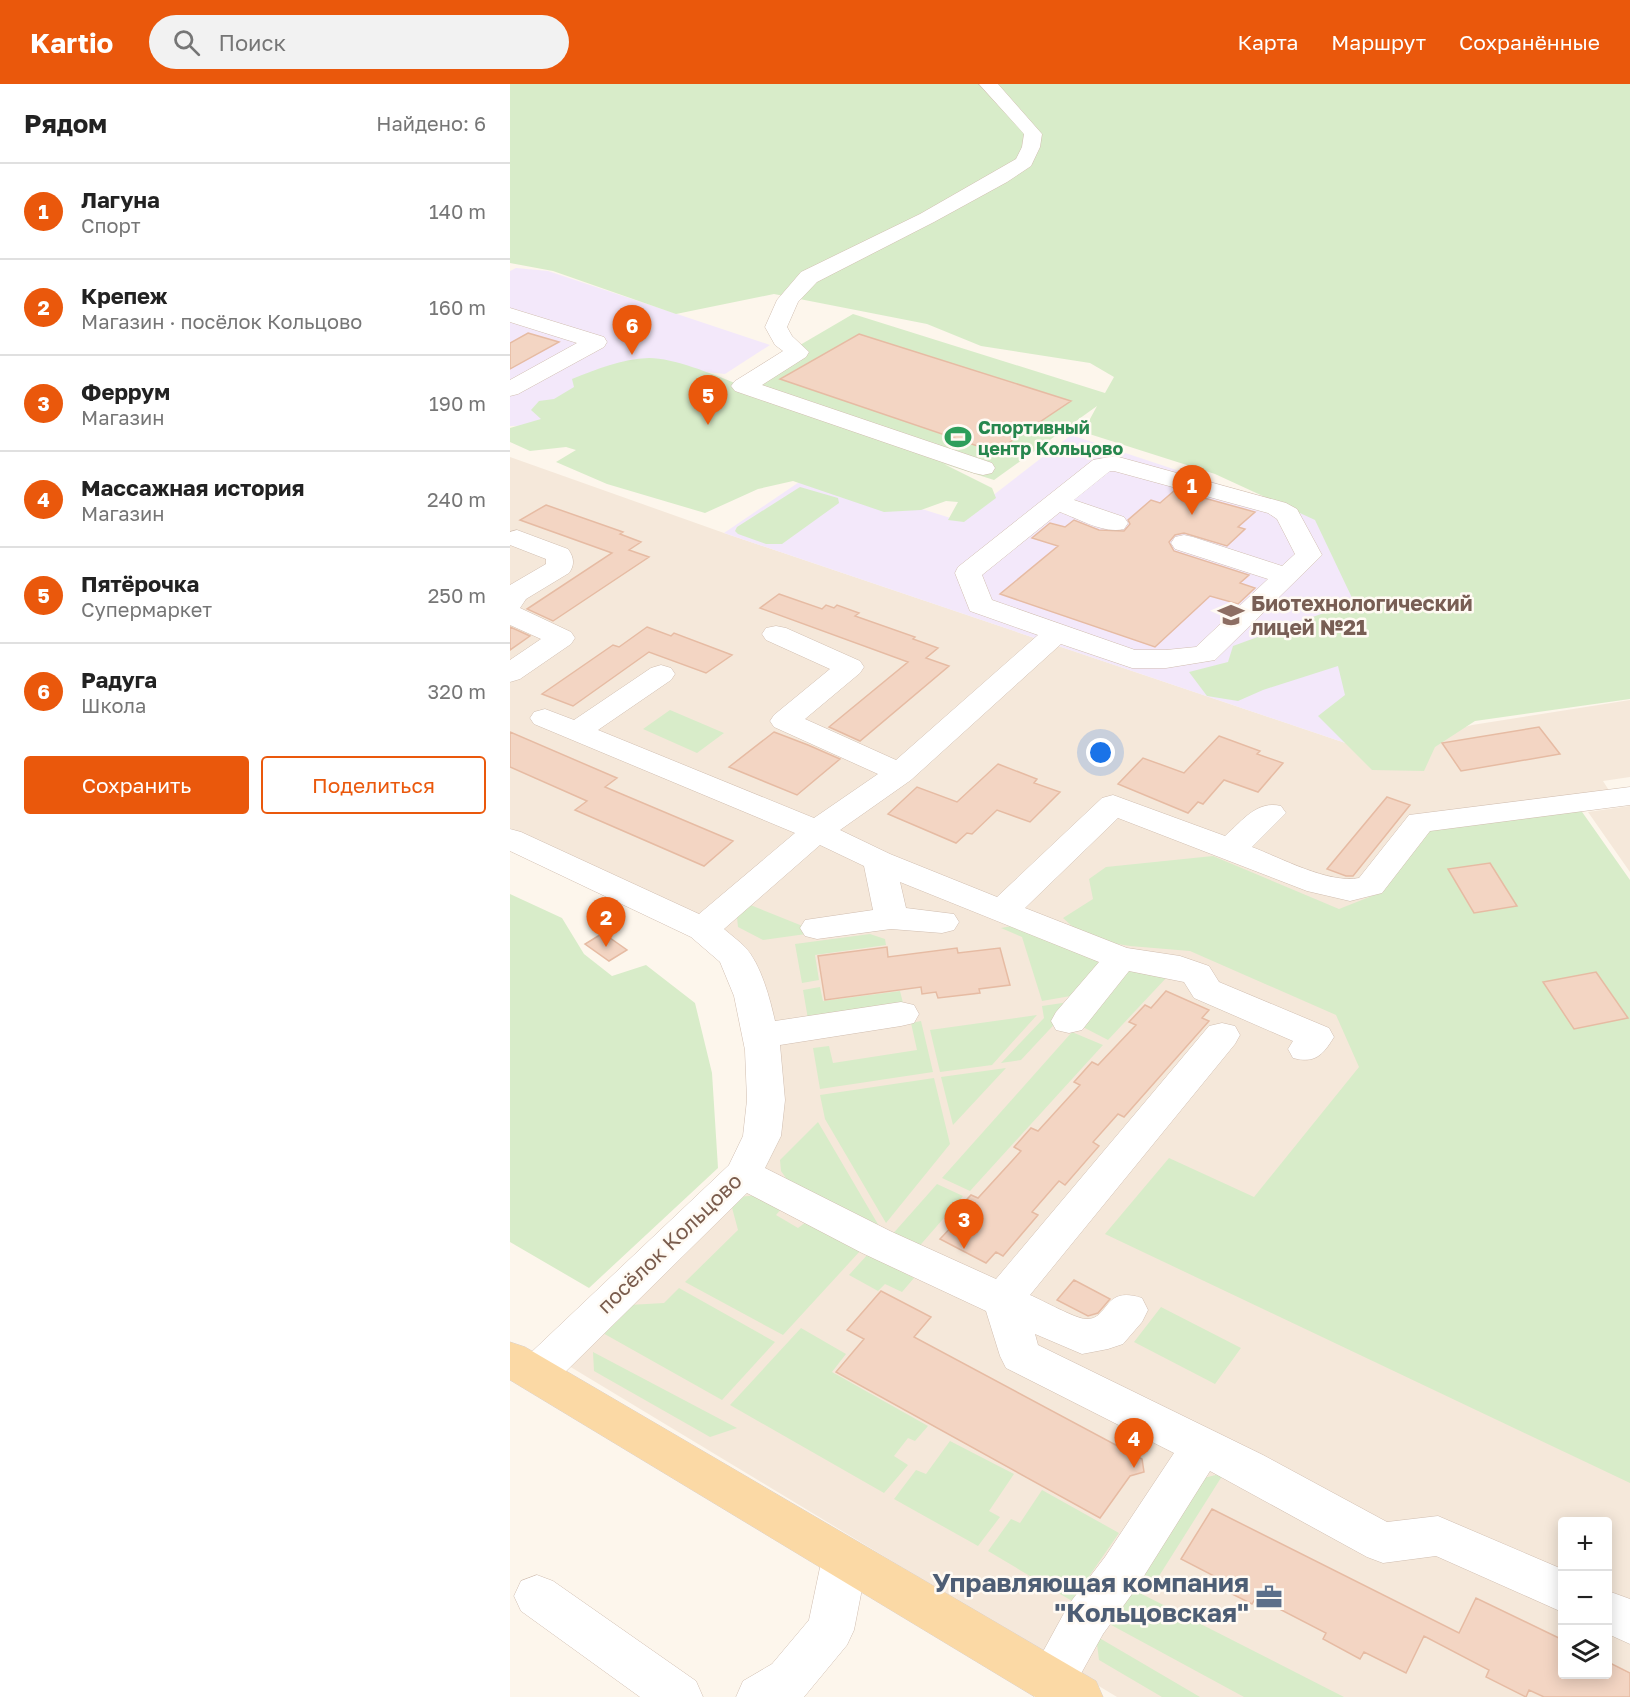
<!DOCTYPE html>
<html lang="ru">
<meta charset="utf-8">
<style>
body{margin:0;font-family:"Golos Text",sans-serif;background:#f2f2f2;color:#222}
.controls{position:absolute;right:18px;bottom:18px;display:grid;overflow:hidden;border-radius:6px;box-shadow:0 3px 15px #0003}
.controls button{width:54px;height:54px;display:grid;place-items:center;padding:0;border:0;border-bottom:2px solid #e0e0e0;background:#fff;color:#222;font:30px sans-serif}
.you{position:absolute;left:591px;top:669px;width:21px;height:21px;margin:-15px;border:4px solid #fff;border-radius:50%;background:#1a73e8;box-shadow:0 0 0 9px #1a73e833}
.badge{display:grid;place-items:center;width:39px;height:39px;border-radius:50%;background:#ea580c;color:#fff;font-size:20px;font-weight:700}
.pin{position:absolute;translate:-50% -50px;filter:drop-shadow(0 2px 3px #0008)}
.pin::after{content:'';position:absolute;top:32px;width:21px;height:18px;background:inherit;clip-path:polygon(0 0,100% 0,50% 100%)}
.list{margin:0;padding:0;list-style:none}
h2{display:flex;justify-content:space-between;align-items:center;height:78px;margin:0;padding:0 24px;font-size:26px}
h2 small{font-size:20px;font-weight:400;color:#767676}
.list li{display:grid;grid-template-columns:39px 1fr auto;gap:18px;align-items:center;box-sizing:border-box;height:96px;padding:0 24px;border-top:2px solid #e0e0e0}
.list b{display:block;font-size:22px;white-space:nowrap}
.list p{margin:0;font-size:20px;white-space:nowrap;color:#767676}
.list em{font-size:20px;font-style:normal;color:#767676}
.actions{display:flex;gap:12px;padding:18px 24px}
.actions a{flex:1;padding:14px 0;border:2px solid #ea580c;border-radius:6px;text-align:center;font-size:21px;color:#ea580c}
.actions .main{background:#ea580c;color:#fff}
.icon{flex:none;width:33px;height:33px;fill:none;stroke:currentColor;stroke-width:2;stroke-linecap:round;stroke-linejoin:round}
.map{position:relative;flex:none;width:1120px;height:1613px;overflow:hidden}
header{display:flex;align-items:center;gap:36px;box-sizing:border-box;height:84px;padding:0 30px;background:#ea580c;color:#fff}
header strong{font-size:28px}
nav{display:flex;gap:33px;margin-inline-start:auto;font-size:21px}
.search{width:420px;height:54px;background:#f2f2f2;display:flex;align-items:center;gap:15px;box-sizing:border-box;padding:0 21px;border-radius:33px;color:#767676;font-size:22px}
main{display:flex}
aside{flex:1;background:#fff}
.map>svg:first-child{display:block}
</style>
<header>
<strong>Kartio</strong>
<div class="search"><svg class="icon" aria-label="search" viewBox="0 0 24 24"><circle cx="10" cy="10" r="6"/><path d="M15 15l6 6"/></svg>Поиск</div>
<nav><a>Карта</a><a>Маршрут</a><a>Сохранённые</a></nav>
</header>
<main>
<aside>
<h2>Рядом<small>Найдено: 6</small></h2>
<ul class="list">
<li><span class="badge">1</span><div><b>Лагуна</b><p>Спорт</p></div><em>140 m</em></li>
<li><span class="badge">2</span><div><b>Крепеж</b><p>Магазин · посёлок Кольцово</p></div><em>160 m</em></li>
<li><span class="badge">3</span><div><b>Феррум</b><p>Магазин</p></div><em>190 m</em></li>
<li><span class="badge">4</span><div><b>Массажная история</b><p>Магазин</p></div><em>240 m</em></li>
<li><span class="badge">5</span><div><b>Пятёрочка</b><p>Супермаркет</p></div><em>250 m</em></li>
<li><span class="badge">6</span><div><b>Радуга</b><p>Школа</p></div><em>320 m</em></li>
</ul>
<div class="actions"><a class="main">Сохранить</a><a>Поделиться</a></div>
</aside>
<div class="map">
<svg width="1120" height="1613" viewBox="0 0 1120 1613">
<rect width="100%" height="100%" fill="#fdf6ec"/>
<path fill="#f5e8da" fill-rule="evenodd" d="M0,373L214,449L865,669L962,641L1120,616V693L1093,697L1100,708L907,754L960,845L1120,1383V1613H607L54,1279L234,1101L265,1013L194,836L0,744ZM1052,1438H1098V1590H1052Z
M1120,722V788L1078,728Z"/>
<path fill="#f3e8fa" d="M6,184L38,187L260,261L215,290L140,282L38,341L0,342V187Z
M561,351L1010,500L865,669L214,449L301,390L450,437Z"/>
<path fill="#d8ecc9" d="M0,0H1120V615L965,637L925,663L914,687L862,686L808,632L835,611L828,582L753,606L728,617L697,612L679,588L718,578L723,562L844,518L805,436L705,390L573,348L587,322L484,396L434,380L482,404L486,414L454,438L438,436L448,418L436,417L411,426L374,428L283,397L248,405L195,429L97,400L46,378L66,366L56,363L20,367L0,358V344L31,335L21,326L29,317L44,315L64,303L62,295C87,285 111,275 139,274C164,274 202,290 225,299L343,230L595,309L604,293L580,279L471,262L417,240L264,210L166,230L43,187L0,179Z
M290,403L328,414L329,419L272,460H256L228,450L225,447L227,443Z
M160,626L214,649L187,669L133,645Z
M1070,725L1120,796V1399L595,1150L659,1074L744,1113L849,983L826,931L680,867L620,862L576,855L553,834L583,815L579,795L596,783L703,772L829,825L867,810L911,759L921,743Z
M0,810L52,834L74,870L102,892L136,881L185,919L202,989L208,1084L79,1204L0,1158Z
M238,820L295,843L296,850L253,856L228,843L227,833Z
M507,841L594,879L572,910L532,917L512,853L491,844Z
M360,850L375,855L376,861L305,871L309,896L292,899L285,860Z
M619,878L657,893L598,956L571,942Z
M310,903L313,917L390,907L395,927L299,941L293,906Z
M566,917L511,976L491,979L534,934L532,922Z
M527,931L482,981L430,988L420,946Z
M411,937L423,988L310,1005L303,964L319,962L323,979L407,966L401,939Z
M562,948L593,961L460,1107L432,1094Z
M496,984L443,1041L431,993Z
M424,994L440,1060L376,1139L315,1035L310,1011Z
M308,1038L369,1142L278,1097L271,1087L270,1076Z
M427,1100L453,1112L406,1166L380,1153Z
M248,1111L273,1123L266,1131L288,1144L296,1138L351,1166L273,1251L175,1198L228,1146L221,1120L229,1113Z
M358,1170L404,1194L392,1208L375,1200L368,1207L339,1191Z
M169,1204L265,1258L212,1316L91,1248L119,1221L154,1219Z
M651,1223L731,1264L705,1300L624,1258Z
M291,1244L336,1270L322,1288L418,1342L405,1357L398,1354L384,1372L398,1381L374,1409L220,1321Z
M83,1268L227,1344L200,1353L84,1287Z
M440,1357L504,1390L479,1427L490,1433L468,1462L384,1415L406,1386L416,1390Z
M714,1389L644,1500L624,1489L681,1397Z
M532,1406L609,1449L562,1517L478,1467L501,1435L510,1439Z
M616,1502L834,1613H734L592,1536Z
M586,1552L690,1613H652L589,1576Z"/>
<path fill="#f3d5c3" stroke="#e6bba3" stroke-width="1.5" d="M18,249L49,258L0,285V259Z
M349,250L561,317L485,368L270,295Z
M665,406L745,428L728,443L735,445L717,462L674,449L665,451L659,458L664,467L739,491L730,499L745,504L728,520L700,512L645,563L490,510L548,462L522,454L540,439L555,443L564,436L589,446L614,447L620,440L618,436L641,416L650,419Z
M36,421L113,448L110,450L131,458L119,466L139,473L43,537L17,525L102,469L10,436Z
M269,510L312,525L316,521L324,524L327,521L349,529L345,532L405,553L403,555L428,564L416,574L439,582L350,657L319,643L398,578L250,524Z
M0,543L20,552L0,566Z
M137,543L161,552L164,549L222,571L196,589L139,568L63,622L32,610L103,561L109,563Z
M1029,643L1050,670L951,687L932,659Z
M0,648L107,694L95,703L223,757L194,782L65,726L77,717L0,683Z
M264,648L298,661L330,675L287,711L219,683Z
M709,652L750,667L747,670L773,679L748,708L714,696L693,720L688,718L678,729L608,700L633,674L674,689Z
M488,680L527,695L524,699L550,708L520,738L487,726L462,750L457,749L446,759L378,730L407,703L447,718Z
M877,713L900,721L843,792H836L817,785Z
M980,779L1007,822L964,829L938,785Z
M93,849L117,866L99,877L75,860Z
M377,863L378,873L447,864L448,869L490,864L500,901L469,905L470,909L428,914L426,908L412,910L411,903L315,916L308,872Z
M1086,888L1118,934L1064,945L1033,898Z
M656,907L699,926L692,934L699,937L614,1033L608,1030L583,1058L589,1062L555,1101L549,1097L522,1128L528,1131L493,1172L486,1168L476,1179L430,1155L448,1136L441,1132L461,1111L468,1114L511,1067L504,1063L521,1044L528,1047L570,1001L564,998L582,978L588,981L626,941L619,938L635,921L641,924Z
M564,1196L600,1215L588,1229L578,1232L547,1216Z
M371,1207L421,1233L404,1253L632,1375L634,1388L620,1392L590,1434L326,1288L354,1255L337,1246Z
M702,1425L949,1549L966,1514L1053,1556V1590H1098V1578L1120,1589V1613H1034L1019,1606L1016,1613L976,1593L979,1586L914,1552L896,1589L854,1568L850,1575L813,1555L816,1549L746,1513L742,1520L704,1501L708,1494L671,1475Z"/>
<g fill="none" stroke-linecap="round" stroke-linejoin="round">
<g stroke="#d1beb0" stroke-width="1">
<path id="minor" d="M469,0H488L532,50L530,63L521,82L497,98L424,138L307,198L288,218L277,243L282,252L299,268L296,273L252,301L482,379L485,384L482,389L473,391L464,389L225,307L221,302L225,297L273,267L265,261L255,243L267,216L291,188L410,130L506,75L512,63L514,50Z
M0,224L94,253L97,258L94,263L8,310L0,312V296L67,259L0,238Z
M605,372L776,419L787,425L812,471L705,576L656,584H622L551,560L401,696L330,746L380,770L487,813L592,714L603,711L715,752C732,737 747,716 771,722L776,729L742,763C771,774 819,800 849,794L899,731L1120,703V721L920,747L872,809L840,817L797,807L608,734L515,824L617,864L670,872L699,882L709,898L819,944L824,953C813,971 805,980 783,974L778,965L783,957L684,914L674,898L619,887L572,946L559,949L546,946L541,937L546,928L589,878L390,798L396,824L444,830L449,838L444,846L432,849L381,845L307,855L295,852L290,844L295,836L363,826L354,782L310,761L214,845C221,851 229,857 235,863C251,880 260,915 265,937L391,918L404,921L409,930L404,939L391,942L270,961L275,1016L271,1052L255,1084L380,1147L486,1195L699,942L712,939L725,942L730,951L725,960L520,1211C532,1216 566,1235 576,1235C600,1236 592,1201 632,1214L638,1226L632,1238L613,1260L598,1265L572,1270L525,1250L528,1261L753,1371L877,1438L928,1432L1052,1485V1528L926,1472L873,1479L857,1473L700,1387L627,1503L593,1550L558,1613H524L517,1597L559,1520L595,1473L664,1369L496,1284L490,1272L476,1227L352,1169L237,1109L41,1302L26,1307L11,1302L5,1290L11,1278L219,1081L233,1052L237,1016L235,966L224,912L210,878L181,853L0,767V745L11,748L189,830L285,749L24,640L20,634L24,628L35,625L64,636L141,584L151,581L161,584L165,590L161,596L88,646L304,734L368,690L264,643L260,637L264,631L320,585L256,556L252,550L256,544L266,542L276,544L350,577L354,583L350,589L295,635L386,676L528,551L460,527L445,489L448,483L583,376ZM600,387H604L758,429L767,435L785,470L772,482L683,453L674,451L665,453L661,459L665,465L758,495L686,563L656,566H625L482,516L472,491L550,428C569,435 594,450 614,445L618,439L614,433L564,416Z
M7,446L58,465C64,473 65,481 59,489L16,515L10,524L61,548L65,554L61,560L10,595L0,598V576L31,555L0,541V501L36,480V475L0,461V448Z
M335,1454L351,1460L358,1474L344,1546L337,1561L294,1613H226L233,1597L262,1580L299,1536L312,1474L319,1460Z
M27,1491L43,1497L186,1597L193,1613H130L11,1527L4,1512L11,1497Z
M1098,1507L1120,1515V1560L1098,1550Z"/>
</g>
<g stroke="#dad1cd" stroke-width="1">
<path id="major" d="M0,1258L15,1263L586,1597L593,1613H525L0,1296Z"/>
</g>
<use href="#minor" fill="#fff" fill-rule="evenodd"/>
<use href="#major" fill="#fbd9a5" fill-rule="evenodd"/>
</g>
<defs>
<g id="stadium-bare" transform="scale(2.07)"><path d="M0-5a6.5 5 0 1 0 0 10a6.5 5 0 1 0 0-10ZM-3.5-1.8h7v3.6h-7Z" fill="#2e9e5b" stroke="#fffaf3" stroke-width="2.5" paint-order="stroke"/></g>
<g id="school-bare" transform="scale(2.07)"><path d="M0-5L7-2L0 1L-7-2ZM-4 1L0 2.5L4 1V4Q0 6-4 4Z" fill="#8d6e63" stroke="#fffaf3" stroke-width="2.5" paint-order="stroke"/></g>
<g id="office-bare" transform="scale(2.07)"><path d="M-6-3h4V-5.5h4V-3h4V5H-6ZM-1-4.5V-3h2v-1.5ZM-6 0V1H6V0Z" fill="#5c6f8a" stroke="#fffaf3" stroke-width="2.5" paint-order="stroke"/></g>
</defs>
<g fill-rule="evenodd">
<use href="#stadium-bare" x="448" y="353"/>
<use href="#school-bare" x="721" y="531"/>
<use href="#office-bare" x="759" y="1513"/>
</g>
<g text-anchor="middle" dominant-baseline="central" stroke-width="5" stroke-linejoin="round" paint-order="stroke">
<g font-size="18" font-weight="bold" fill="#27864d" stroke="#fffaf3" text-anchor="start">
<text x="468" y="343">Спортивный<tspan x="468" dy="21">центр Кольцово</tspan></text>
</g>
<g font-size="21" font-weight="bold" fill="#785e54" stroke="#fffaf3" text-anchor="start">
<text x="741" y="519">Биотехнологический<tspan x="741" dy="24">лицей №21</tspan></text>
</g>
<g font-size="21" fill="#7a5c4d" stroke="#fffaf3">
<text transform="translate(159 1159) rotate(-44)">посёлок Кольцово</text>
</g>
<g font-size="26" font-weight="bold" fill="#4e5e75" stroke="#fffaf3" text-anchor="end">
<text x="739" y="1498">Управляющая компания<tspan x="739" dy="30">"Кольцовская"</tspan></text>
</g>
</g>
</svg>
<div class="controls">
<button>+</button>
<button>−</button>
<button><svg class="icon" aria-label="layers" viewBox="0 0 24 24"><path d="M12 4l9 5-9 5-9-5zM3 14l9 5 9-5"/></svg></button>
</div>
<div class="you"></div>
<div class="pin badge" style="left:682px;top:431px">1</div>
<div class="pin badge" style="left:96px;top:863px">2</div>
<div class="pin badge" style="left:454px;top:1165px">3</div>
<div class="pin badge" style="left:624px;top:1384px">4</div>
<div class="pin badge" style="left:198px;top:341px">5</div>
<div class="pin badge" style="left:122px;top:271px">6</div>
</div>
</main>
